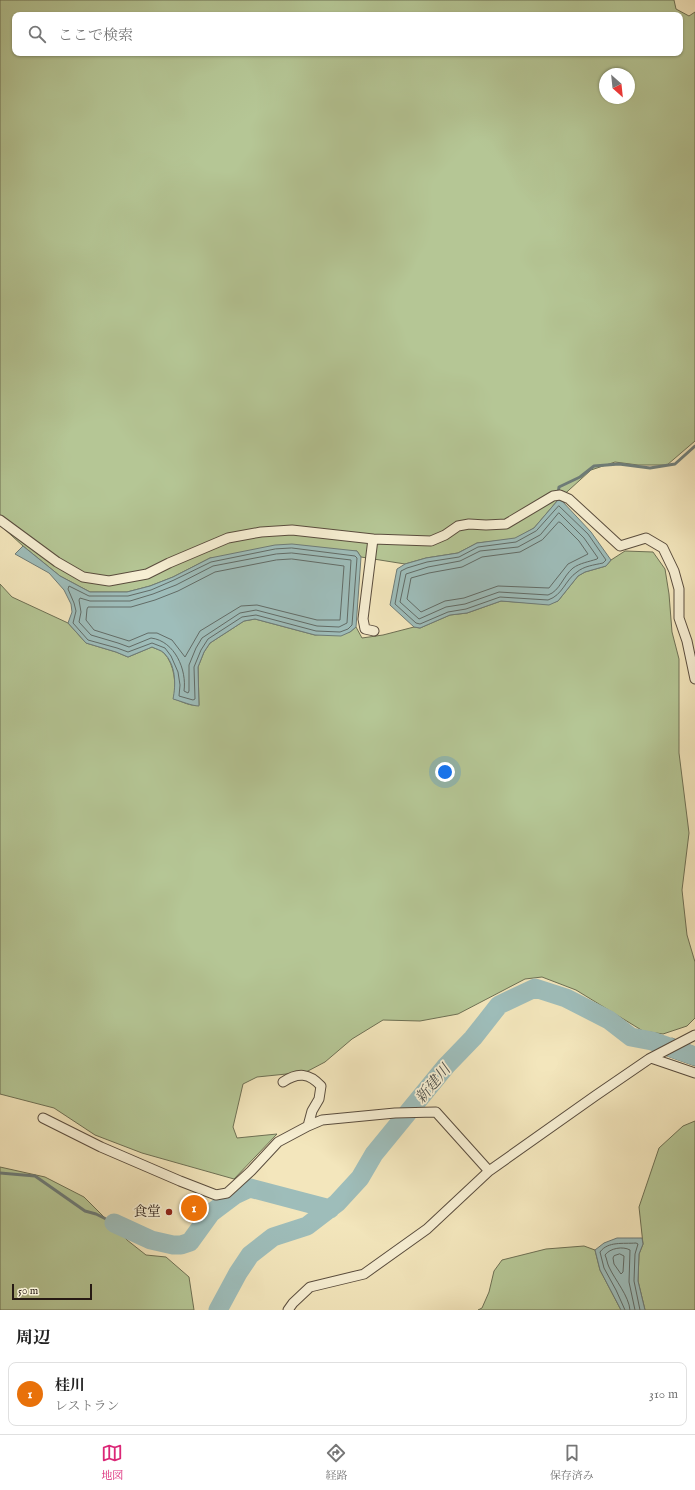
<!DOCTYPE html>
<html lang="ja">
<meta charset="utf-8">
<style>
body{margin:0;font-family:"IM FELL English","Noto Serif JP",serif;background:#f6f6f6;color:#222}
.compass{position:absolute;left:599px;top:68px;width:36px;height:36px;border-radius:50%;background:#fff;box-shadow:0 1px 3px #0004;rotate:153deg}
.scale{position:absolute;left:12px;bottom:10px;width:80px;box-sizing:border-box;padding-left:4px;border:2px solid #271a14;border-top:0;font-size:11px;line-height:14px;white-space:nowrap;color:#271a14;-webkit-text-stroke:3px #f7efd3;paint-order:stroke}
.you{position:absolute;left:445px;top:772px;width:14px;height:14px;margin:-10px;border:3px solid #fff;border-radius:50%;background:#1a73e8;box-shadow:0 0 0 6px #1a73e833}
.badge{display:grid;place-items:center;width:26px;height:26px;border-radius:50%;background:#db2777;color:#fff;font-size:13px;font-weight:700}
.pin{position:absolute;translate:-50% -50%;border:2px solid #fff;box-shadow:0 1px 4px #0006}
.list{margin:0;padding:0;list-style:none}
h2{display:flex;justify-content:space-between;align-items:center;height:52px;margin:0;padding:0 16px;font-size:17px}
h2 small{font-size:13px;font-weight:400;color:#767676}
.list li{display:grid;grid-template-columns:26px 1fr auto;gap:12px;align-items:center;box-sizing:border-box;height:64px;margin:0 8px 8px;padding:0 8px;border:1px solid #e0e0e0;border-radius:8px}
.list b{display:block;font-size:15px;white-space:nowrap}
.list p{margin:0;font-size:13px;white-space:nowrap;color:#767676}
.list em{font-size:13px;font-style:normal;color:#767676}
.icon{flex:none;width:22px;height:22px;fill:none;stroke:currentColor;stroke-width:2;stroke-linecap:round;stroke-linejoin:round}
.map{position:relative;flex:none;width:695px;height:1310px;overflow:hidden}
.search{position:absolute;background:#fff;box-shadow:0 1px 3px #0004;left:12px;right:12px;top:12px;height:44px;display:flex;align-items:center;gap:10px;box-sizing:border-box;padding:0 14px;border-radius:8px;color:#767676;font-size:15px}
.sheet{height:124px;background:#fff}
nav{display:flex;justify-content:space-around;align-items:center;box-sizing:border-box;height:56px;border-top:1px solid #e0e0e0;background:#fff;font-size:11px;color:#767676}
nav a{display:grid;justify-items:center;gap:2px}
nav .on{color:#db2777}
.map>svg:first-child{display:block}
</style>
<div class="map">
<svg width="695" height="1310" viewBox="0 0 695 1310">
<rect width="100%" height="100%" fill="#f3e6bc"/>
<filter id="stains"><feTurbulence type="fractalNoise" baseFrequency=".005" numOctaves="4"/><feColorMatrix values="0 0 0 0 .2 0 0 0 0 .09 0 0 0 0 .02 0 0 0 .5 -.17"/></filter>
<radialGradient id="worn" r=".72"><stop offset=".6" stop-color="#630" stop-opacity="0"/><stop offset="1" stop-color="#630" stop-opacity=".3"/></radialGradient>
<path fill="#b5c695" stroke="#6e7054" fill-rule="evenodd" d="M0,0H674L676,9L689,16L695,12V441L667,465H638L615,462L591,470L558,500L534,528L515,539L477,543L458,553L426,558L405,564L361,557L357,551L210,558L173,577L150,586L127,592H90L60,576L23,546L0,525ZM15,15H680V53H15ZM605,74H629V98H605Z
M625,551L653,552L665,569L669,594L672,632L679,659V753L689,833L682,890L687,935L695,962V1018L687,1026L663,1034L643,1031L576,990L542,977L525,979L458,1014L420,1021L383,1020L352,1039L325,1062L306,1072L257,1077L243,1084L233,1127L237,1138L277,1134L234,1179L142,1153L95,1135L54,1108L0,1094V584L12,597L68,623L86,643L116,652L128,657L152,647C156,649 161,650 164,653C175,665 176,684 174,699C181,701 191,707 199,705L198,667L204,652L210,643L244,621L255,619L315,635L350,632L356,627L362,638L383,635L414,627L420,628L450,615L467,613L501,601L549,604L558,601L578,576L585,572L606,566L611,560Z
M695,1121V1310H645L638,1281L639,1254L643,1244L639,1207L659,1148L683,1126Z
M0,1167L45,1177L84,1197L127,1240L146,1255L166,1257L189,1277L194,1310H0Z
M584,1246L595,1250L600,1270L621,1310H478L482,1308L489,1292L494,1271L502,1260L546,1249Z"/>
<path fill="#9ebdba" stroke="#6e7c78" d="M558,500L562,501L591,532L611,560L606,566L585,572L578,576L558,601L549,605L501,601L467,613L450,615L420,628L414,627L390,605L397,569L405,564L426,558L458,553L477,543L515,538L534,528Z
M292,544L357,551L361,557L356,627L350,632L341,636L315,635L255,619L244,621L210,643L204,652L198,667L199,706C192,706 181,701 173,699C176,684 176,665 164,653C161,650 156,649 152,647L128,657L116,652L86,643L68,623L72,612L71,604L64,590L49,573L15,554L23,546L60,576L90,592H127L150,586L173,577L210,558L275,545Z
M672,1038L695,1047V1066L667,1056L652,1047Z
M617,1238H642L643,1244L639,1254L638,1281L645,1310H621L600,1270L595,1250L604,1243Z"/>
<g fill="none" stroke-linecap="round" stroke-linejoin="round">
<path stroke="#626c67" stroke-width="1" d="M559,506L588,534L606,560L603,563C594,565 584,566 577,572C565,580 563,595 548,600L500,597L466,609L448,612L420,624L416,623L395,604L401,571L407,568L427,562L459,557L478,547L516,542L536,531Z
M559,513L584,538L598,558L597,559C588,562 580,563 573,568C563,576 560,591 548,595L499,592L465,604L446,607L419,619L400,602L406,574L428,567L460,561L480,551L518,547L540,535Z
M559,522L561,523L579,541L588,554L568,564L549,588L498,586L464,598L445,601L421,612L407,599L411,578L429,573L462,567L482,557L520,552L542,540Z
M292,548L355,556L357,558L352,625L348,629L340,632L316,631L256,615L242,617L208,639L201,650L194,667L195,699L193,700L179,696L180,685L178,672L171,656L165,648L152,643L128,652L117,648L88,640L73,623L76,611L74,603L68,589L69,586L89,596H128L151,590L174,580L211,562L275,549Z
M292,553L351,560L347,623L339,627L317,626L256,610L240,613L202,638L196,648L189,665V691L188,693L184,691C187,670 175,641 151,638L129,647L118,643L91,635L79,622L81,612L79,600L80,598L90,601H130L153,594L176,585L213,566L276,554Z
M292,559L344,566L340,620H317L257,605L241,606L200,631L185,657L172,640L157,633H148L129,641L94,630L86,620L87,609L88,607H131L155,600L178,591L215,572L276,560Z
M620,1254L624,1256L623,1272L621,1274L614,1264L613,1258L614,1256Z
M625,1310L616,1290L604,1268L600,1252C608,1241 623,1244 636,1243L638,1244L635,1254L634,1281L640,1310
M630,1310C629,1296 615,1280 609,1267C607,1263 607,1259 605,1255C610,1248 623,1246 630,1250L629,1282L635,1310"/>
<path stroke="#6e7c78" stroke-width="3" d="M558,494L559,487L580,477L594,466L619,464L650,468L675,464L695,446
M0,1173L35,1176L85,1211L96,1214L114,1223"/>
<path stroke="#9ebdba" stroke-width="19" d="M114,1223L151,1240L173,1245H181L190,1242L211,1213L235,1195L250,1188L330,1209
M218,1310L238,1273L250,1255L273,1237L307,1226L337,1203L360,1178L374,1154L446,1066L473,1038L499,1005L535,988L566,998L609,1020L631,1037L652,1041L695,1056"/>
<g stroke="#5a4d3e" stroke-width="11">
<path id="street" d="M0,520L57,562L83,577L109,581L147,574L169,563L228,538L261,532L292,530L373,539L431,541L445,535L458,526L469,524L486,525L506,524L553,496L560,495L569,499L620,546L646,538L663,548L674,571L679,589V618L687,641L695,679
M373,539L363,619L365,629L374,631
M651,1058L695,1073
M283,1082C298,1072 309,1073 321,1086L319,1099L312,1111L308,1126
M43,1118L101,1147L180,1181L216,1195L227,1193L251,1171L278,1142L308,1126L322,1120L395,1113L436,1112L489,1171
M288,1310L293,1303L310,1287L364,1274L427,1229L489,1171L595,1096L649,1059L695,1035"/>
</g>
<use href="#street" stroke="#f7efd3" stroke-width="9"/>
</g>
<circle fill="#8f2418" stroke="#f7efd3" stroke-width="1.5" cx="169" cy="1212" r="4"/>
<g text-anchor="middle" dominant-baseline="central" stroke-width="3.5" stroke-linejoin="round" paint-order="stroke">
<g font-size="14" fill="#271a14" stroke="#f7efd3" text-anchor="end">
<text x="161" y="1212">食堂</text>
</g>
<g font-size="15" font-style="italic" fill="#51534e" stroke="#f7efd3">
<text transform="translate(433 1084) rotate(-50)">新建川</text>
</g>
</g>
<rect width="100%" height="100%" filter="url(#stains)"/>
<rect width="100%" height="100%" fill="url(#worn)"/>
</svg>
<svg class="compass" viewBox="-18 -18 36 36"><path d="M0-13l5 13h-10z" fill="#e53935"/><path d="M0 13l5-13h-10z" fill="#767676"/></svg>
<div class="scale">50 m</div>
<div class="you"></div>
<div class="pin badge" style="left:194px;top:1208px;background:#e8710a">1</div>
<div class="search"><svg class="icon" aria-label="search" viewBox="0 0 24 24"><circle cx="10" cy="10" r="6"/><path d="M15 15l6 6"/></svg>ここで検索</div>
</div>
<section class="sheet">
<h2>周辺<small></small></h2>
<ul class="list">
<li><span class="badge" style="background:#e8710a">1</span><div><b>桂川</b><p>レストラン</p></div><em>310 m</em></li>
</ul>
</section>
<nav>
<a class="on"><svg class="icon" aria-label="map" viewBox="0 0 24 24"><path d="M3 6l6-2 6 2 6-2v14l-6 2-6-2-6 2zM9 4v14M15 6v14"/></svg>地図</a>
<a><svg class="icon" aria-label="directions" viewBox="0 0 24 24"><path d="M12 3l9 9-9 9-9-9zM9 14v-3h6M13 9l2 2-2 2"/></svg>経路</a>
<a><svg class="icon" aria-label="saved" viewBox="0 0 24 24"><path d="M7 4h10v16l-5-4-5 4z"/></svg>保存済み</a>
</nav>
